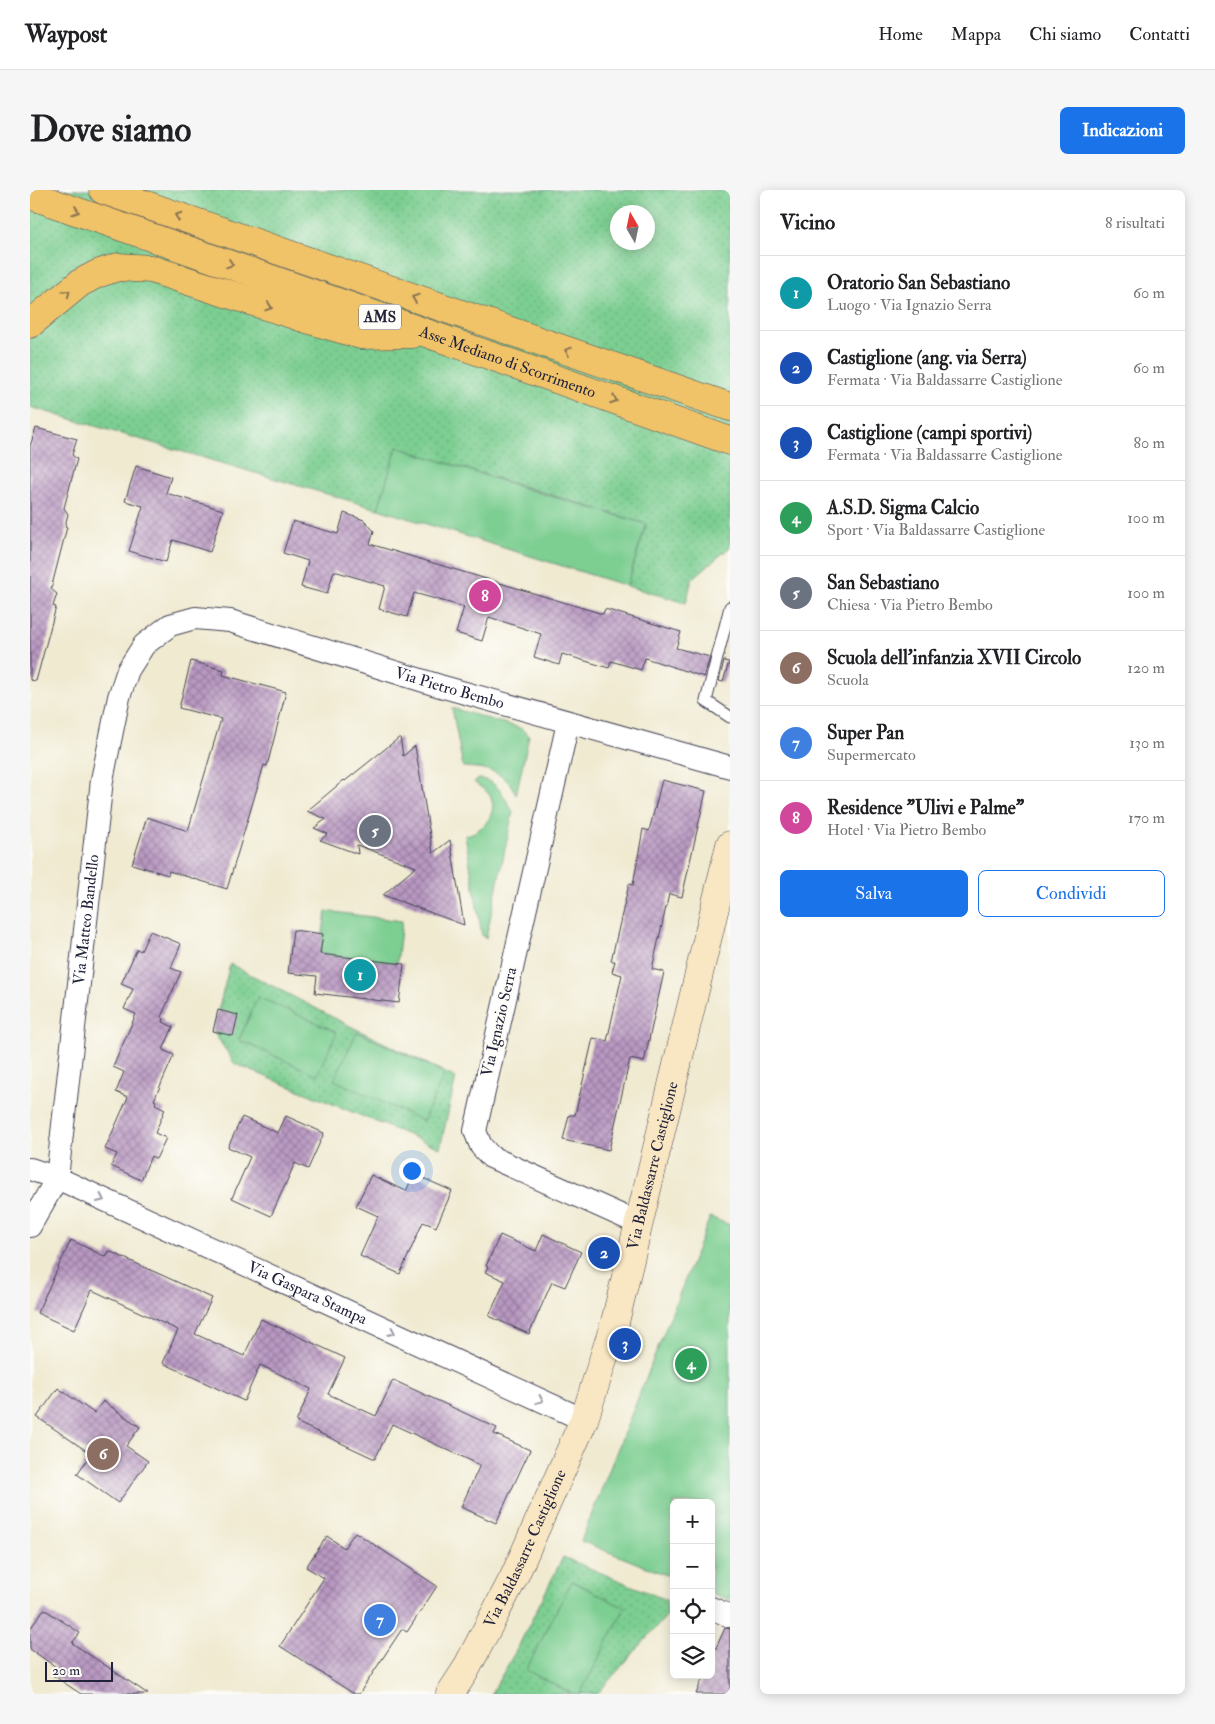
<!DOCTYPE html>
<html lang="it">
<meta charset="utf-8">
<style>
body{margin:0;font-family:"IM FELL Double Pica",serif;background:#f6f6f6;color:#202124}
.controls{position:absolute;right:15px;bottom:15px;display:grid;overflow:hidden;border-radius:8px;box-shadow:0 2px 12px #0003}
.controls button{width:45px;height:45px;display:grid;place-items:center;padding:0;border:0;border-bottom:1px solid #e0e0e0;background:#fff;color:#202124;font:25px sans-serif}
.compass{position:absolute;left:580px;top:15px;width:45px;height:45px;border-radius:50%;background:#fff;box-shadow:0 2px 12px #0003;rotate:351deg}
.scale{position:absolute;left:15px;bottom:12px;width:68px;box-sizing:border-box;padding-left:5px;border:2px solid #22223b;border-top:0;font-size:14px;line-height:18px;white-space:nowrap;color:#22223b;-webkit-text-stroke:4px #fdfcf7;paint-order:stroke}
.you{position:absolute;left:381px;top:980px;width:18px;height:18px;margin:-12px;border:4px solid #fff;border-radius:50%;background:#1a73e8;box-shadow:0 0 0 8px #1a73e833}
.badge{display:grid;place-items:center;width:32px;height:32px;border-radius:50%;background:#1a73e8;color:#fff;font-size:16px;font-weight:700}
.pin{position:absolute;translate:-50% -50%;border:2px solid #fff;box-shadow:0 1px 5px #0006}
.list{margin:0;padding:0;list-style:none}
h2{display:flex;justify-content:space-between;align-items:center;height:65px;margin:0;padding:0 20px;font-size:21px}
h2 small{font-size:16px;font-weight:400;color:#757577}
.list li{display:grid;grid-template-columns:32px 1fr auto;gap:15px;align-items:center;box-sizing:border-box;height:75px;padding:0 20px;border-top:1px solid #e0e0e0}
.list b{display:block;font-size:19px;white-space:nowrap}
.list p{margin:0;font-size:16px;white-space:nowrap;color:#757577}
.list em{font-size:16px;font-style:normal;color:#757577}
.actions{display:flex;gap:10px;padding:15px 20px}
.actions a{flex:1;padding:11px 0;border:1px solid #1a73e8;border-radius:8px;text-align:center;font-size:18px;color:#1a73e8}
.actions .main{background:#1a73e8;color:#fff}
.icon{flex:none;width:28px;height:28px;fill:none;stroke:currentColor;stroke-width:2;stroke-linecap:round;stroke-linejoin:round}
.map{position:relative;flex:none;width:700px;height:1504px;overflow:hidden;border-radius:8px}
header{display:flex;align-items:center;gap:30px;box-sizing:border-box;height:70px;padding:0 25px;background:#fff;border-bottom:1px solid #e0e0e0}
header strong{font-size:24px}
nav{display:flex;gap:28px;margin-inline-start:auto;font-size:18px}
.intro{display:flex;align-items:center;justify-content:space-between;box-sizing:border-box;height:120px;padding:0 30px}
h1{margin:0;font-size:35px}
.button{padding:12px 22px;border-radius:8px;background:#1a73e8;color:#fff;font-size:18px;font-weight:700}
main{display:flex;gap:30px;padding:0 30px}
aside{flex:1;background:#fff;border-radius:8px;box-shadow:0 2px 12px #0003}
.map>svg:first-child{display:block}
</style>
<header>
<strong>Waypost</strong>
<nav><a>Home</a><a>Mappa</a><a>Chi siamo</a><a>Contatti</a></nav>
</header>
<div class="intro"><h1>Dove siamo</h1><a class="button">Indicazioni</a></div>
<main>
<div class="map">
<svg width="700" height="1504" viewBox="0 0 700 1504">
<defs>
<pattern id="grass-dots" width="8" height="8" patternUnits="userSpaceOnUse" patternTransform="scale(1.25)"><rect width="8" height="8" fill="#7cce91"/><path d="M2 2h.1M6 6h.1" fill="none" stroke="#6bb17e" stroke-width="1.8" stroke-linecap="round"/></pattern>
<pattern id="building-cross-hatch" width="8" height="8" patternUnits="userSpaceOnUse" patternTransform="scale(1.25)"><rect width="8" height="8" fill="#b999c2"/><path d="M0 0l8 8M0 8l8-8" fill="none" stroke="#967c9f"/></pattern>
</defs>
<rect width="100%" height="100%" fill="#fdfcf7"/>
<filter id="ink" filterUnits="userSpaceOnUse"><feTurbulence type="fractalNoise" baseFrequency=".02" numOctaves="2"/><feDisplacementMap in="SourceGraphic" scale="10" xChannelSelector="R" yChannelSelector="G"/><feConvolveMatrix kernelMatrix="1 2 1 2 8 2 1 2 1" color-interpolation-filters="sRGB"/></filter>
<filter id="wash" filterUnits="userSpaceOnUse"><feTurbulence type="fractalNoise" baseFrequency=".0096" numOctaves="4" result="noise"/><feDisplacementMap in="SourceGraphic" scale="20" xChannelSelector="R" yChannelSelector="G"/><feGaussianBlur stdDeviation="1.12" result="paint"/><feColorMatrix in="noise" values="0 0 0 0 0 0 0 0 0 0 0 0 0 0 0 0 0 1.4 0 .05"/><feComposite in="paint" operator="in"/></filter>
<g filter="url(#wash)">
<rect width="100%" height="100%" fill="#f0ead1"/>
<path fill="url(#grass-dots)" stroke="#4f7866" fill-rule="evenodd" d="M0,0H700V357L662,389L656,413L597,396L616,334L367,258L348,319L0,217ZM588,22H618V52H588Z
M200,774L316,834L426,888L410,958L205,874L183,841Z
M533,1367L636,1410L638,1424L567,1504H461L487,1459Z"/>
<path fill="#7cce91" stroke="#4f7866" d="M367,257L497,299L616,334L597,396L348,319Z
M422,518L490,538L499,546L486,605C477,581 455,578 433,577Z
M449,589C468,590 474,607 483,622L456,748L452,746L435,645C451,643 468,625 461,608C458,600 450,598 444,592Z
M296,721L372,731L367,773L290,764Z
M228,807L307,842L287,885L209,850Z
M327,842L415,883L393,931L304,890Z
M680,1027L700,1035V1410L681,1403V1313H644V1388L551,1351Z
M542,1391L595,1418L550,1504H543L496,1480Z"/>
<g id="blocks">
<path fill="url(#building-cross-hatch)" d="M6,238L47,249L42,265L47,269L34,318L38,324L35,336L37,337L21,399L27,404L23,416L26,417L6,491L0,490V256Z
M106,276L141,287L136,303L193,320L180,362L143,350L136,372L99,361L113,316L95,311Z
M314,323L334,330L344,341L340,354L573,424L575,419L651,442L646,458L680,467L674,487L615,468L611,480L581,471L579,478L532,464L529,475L504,467L511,444L505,442L459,427L452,451L426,443L434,417L384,403L377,427L349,419L355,396L304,381L297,404L271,397L278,371L253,363L263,331L308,344Z
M161,471L194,480L193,485L256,502L237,576L234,575L197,699L139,681L138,685L102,674L117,627L158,641L191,529L149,518Z
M694,471L699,472L693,492L689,491Z
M370,547L373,566L385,556L403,663L420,650L434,735L353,705L386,677L327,655L328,664L290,650L298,644L284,638L296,629L277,621L314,590L315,591Z
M632,590L676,601L652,707L639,704L622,779L634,782L614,872L600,869L579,960L533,950L539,925H545L563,848L577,851L592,785L582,782L585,771H581L599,694L603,695L613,639L619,641Z
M263,740L293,744L290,764L374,774L369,813L285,803L287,786L258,783Z
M120,741L151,754L141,778L151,782L131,827L134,829L133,832L143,837L133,860L144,865L124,910L126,911L125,914L135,919L125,943L136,948L126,969L121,966L111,990L81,976L87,964L75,959L98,907L86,902L94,882L83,877L106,824L94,819L103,799L91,794L107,759L111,761Z
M188,820L208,825L203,846L183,841Z
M256,926L294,943L278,979L265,973L241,1026L202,1008L220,967L198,957L212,927L248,943Z
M384,984L422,1001L406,1037L393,1032L370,1084L330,1066L348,1026L326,1016L341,985L376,1001Z
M513,1044L551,1062L535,1097L522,1092L499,1144L459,1126L475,1091L455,1082L458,1077L456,1076L470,1045L506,1061Z
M41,1050L76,1067L79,1061L182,1108L165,1144L214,1166L231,1129L315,1168L298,1204L346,1226L363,1190L467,1238L464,1244L500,1260L466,1333L431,1317L450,1275L362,1234L345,1269L266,1232L281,1199L230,1175L214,1211L133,1173L148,1140L62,1100L44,1140L7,1123Z
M28,1198L64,1223L73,1211L110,1237L96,1256L118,1271L88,1313L47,1284L61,1264L7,1227Z
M325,1342L407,1396L377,1442L372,1439L329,1504H324L250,1456L294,1388L276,1377L297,1346L314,1358Z
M14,1419L50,1443L42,1453L118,1504H51L21,1484L26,1477L0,1459V1439Z
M695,1438L700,1439V1504H666L674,1485H681V1469Z"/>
</g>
</g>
<g filter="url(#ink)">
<use href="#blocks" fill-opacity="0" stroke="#414052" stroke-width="1"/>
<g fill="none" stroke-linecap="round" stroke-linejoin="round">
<g stroke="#414052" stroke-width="13">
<path id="service" d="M700,417L676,511L700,527"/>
</g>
<g stroke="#414052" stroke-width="24">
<g id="minor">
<path d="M538,533L445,941L451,956L461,967L610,1034"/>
<path id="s1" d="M0,979L27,988L554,1230"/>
<path id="s2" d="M0,1036L27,988L72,590L89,507L98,480L114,455L140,435L165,428L200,431L410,496L700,577"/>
<path d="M681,1418L700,1426"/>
</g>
</g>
<g stroke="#414052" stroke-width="29">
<g id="secondary">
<path id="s3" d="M420,1504L435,1481L484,1387L554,1230L585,1132L700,655"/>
</g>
</g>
<g stroke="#414052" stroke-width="29">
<g id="trunk">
<path d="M73,0L700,217"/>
<path id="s4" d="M0,5L399,144L700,251"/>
<path d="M0,134L50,93L67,84L88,77L121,79L267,126L331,145L382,144"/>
</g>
</g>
<use href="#service" stroke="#fff" stroke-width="11"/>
<use href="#minor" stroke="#fff" stroke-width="22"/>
<use href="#secondary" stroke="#f9e7c3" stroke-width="28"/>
<use href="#trunk" stroke="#f0c369" stroke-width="28"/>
</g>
<defs><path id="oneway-chevron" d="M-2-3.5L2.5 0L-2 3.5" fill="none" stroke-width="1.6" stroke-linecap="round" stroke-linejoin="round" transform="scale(1.25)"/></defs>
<g stroke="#897252">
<use href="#oneway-chevron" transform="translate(46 21) rotate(19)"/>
<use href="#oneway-chevron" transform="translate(148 26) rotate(-161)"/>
<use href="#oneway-chevron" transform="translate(200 74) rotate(19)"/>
<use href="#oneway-chevron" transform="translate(37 103) rotate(-39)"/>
<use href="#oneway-chevron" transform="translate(385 108) rotate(-161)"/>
<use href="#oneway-chevron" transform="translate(239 117) rotate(18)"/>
<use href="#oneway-chevron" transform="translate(538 161) rotate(-161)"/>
<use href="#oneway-chevron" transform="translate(584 210) rotate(20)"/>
</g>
<g stroke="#9c9ca7">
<use href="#oneway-chevron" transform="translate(71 1009) rotate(25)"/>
<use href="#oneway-chevron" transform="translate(362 1142) rotate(25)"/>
<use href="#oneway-chevron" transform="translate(510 1210) rotate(25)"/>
</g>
</g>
<g text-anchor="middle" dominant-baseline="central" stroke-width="4.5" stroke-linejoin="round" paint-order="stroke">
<rect fill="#fdfcf7" stroke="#646373" stroke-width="1" x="329" y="114.5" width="42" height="25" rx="4"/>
<g font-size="15" font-weight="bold" fill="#22223b">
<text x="350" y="127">AMS</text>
</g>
<g font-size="16" fill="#22223b" stroke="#fdfcf7">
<text stroke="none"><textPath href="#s4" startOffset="506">Asse Mediano di Scorrimento</textPath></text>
<text stroke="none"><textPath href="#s2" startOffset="922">Via Pietro Bembo</textPath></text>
<text stroke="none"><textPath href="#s2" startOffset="315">Via Matteo Bandello</textPath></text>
<text transform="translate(469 832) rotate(-77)">Via Ignazio Serra</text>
<text stroke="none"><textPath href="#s3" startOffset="569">Via Baldassarre Castiglione</textPath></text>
<text stroke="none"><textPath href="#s1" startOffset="304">Via Gaspara Stampa</textPath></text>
<text stroke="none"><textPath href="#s3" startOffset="164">Via Baldassarre Castiglione</textPath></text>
</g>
</g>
</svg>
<div class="controls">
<button>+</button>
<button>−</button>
<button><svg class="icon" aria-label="locate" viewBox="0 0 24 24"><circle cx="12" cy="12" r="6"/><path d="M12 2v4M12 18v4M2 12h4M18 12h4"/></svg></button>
<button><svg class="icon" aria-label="layers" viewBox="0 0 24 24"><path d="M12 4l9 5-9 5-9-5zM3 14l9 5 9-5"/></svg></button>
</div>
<svg class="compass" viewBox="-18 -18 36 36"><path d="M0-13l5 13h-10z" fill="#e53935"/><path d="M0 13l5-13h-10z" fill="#757577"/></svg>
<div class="scale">20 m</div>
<div class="you"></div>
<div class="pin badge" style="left:330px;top:785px;background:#0f9aa8">1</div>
<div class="pin badge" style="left:574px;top:1063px;background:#1a4fb4">2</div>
<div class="pin badge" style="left:595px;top:1154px;background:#1a4fb4">3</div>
<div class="pin badge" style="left:661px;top:1174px;background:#2e9e5b">4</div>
<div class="pin badge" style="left:345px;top:641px;background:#6b7280">5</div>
<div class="pin badge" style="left:73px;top:1264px;background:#8d6e63">6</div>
<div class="pin badge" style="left:350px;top:1430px;background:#3f7fe0">7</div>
<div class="pin badge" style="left:455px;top:406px;background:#d1479c">8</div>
</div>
<aside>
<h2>Vicino<small>8 risultati</small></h2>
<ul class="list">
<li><span class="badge" style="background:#0f9aa8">1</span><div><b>Oratorio San Sebastiano</b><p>Luogo · Via Ignazio Serra</p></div><em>60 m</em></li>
<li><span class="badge" style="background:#1a4fb4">2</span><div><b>Castiglione (ang. via Serra)</b><p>Fermata · Via Baldassarre Castiglione</p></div><em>60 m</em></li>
<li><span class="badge" style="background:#1a4fb4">3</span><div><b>Castiglione (campi sportivi)</b><p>Fermata · Via Baldassarre Castiglione</p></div><em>80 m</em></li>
<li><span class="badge" style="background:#2e9e5b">4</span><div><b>A.S.D. Sigma Calcio</b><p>Sport · Via Baldassarre Castiglione</p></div><em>100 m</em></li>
<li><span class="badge" style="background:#6b7280">5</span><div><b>San Sebastiano</b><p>Chiesa · Via Pietro Bembo</p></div><em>100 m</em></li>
<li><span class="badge" style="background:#8d6e63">6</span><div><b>Scuola dell'infanzia XVII Circolo</b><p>Scuola</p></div><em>120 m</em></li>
<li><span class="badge" style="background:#3f7fe0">7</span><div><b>Super Pan</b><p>Supermercato</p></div><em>130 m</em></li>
<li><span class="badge" style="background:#d1479c">8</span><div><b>Residence &quot;Ulivi e Palme&quot;</b><p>Hotel · Via Pietro Bembo</p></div><em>170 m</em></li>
</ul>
<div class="actions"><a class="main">Salva</a><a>Condividi</a></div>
</aside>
</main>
